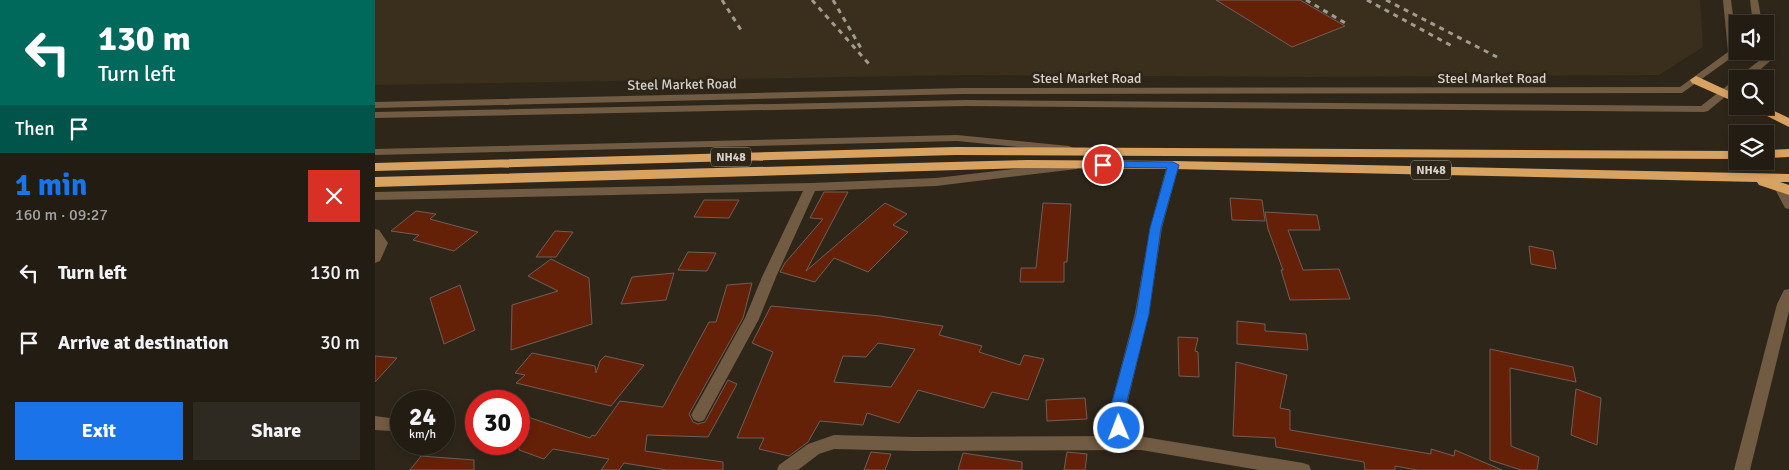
<!DOCTYPE html>
<meta charset="utf-8">
<style>
:root{--surface:#221c13;--page:#2e2921;--text:#f1f3f6;--muted:#a2a1a0;--line:#3f3a33;--accent:#1a73e8}
body{margin:0;font-family:Signika,sans-serif;background:var(--page);color:var(--text);height:100vh;display:flex;flex-direction:column;font-size:19px;white-space:nowrap}
*{box-sizing:border-box;margin:0}
p{font-size:16px;color:var(--muted)}
.icon{flex:none;width:28px;height:28px;fill:none;stroke:currentColor;stroke-width:2;stroke-linecap:round;stroke-linejoin:round}
.map{position:relative;flex:1;overflow:hidden}
.drawer{display:flex;flex-direction:column;background:var(--surface);width:375px}
.drawer>*{flex:none}
.top-card{background:#00695c;color:#fff;overflow:hidden}
.tools{position:absolute;left:1354px;top:15px;display:grid;gap:10px}
.tools a{display:grid;place-items:center;width:45px;height:45px;border-radius:0px;background:var(--surface);box-shadow:0 2px 8px #0003,0 0 0 1px var(--line);font-size:25px}
.speed{position:absolute;left:15px;top:390px;display:flex;gap:10px;font-size:25px;font-weight:700;text-align:center}
.speed>*{display:grid;place-content:center;width:65px;height:65px;border-radius:50%;background:var(--surface);box-shadow:0 2px 8px #0003,0 0 0 1px var(--line);line-height:1}
.speed small{font-size:12px;font-weight:400}
.speed .limit{border:8px solid #d22;background:#fff;color:#111}
.pin{position:absolute;display:grid;place-items:center;width:42px;height:42px;color:#fff;margin:-21px;border:2px solid #fff;border-radius:50%;box-shadow:0 1px 5px #0007}
.me{position:absolute;width:55px;margin:-28px;rotate:359deg;stroke-linejoin:round;filter:drop-shadow(0 0 4px #0008)}
.turn{display:flex;align-items:center;gap:18px;height:105px;padding:0 15px;font-size:22px}
.turn .icon{width:65px;height:65px;stroke-width:2.5}
.turn b{display:block;font-size:35px;line-height:42px}
.then{display:flex;align-items:center;height:48px;padding:0 15px;background:#0003;gap:10px;font-size:19px}
.round{display:grid;place-items:center;flex:none;width:52px;height:52px;border-radius:0px;background:var(--page)}
.headline{display:flex;align-items:center;justify-content:space-between;height:85px;padding:0 15px}
h1{font-size:30px;font-weight:700;line-height:38px;color:var(--accent)}
.button{display:flex;gap:10px;margin-top:auto;padding:10px 15px}
.button a{flex:1;height:58px;border-radius:0px;background:var(--accent);color:#fff;font-size:20px;font-weight:700;line-height:58px;text-align:center}
.button a+a{background:var(--page);color:var(--text)}
ul{padding:0;list-style:none}
li{display:flex;align-items:center;gap:15px;height:70px;padding:0 15px}
li div{flex:1}
li b{display:block;font-size:19px}
li em{font-style:normal}
main{display:flex;flex:1;min-height:0}
.map>svg:first-child{display:block}
</style>
<main>
<section class="drawer">
<div class="top-card">
<div class="turn"><svg class="icon" aria-label="left" viewBox="0 0 24 24"><path d="M17 20v-9H6M10 6l-5 5 5 5"/></svg><div><b>130 m</b>Turn left</div></div>
<div class="then">Then<svg class="icon" aria-label="arrive" viewBox="0 0 24 24"><path d="M6 21V4h12l-3 4 3 4H6"/></svg></div>
</div>
<div class="headline"><div><h1>1 min</h1><p>160 m · 09:27</p></div><a class="round" style="background:#d93025;color:#fff"><svg class="icon" aria-label="close" viewBox="0 0 24 24"><path d="M6 6l12 12M18 6L6 18"/></svg></a></div>
<ul>
<li><svg class="icon" aria-label="left" viewBox="0 0 24 24"><path d="M17 20v-9H6M10 6l-5 5 5 5"/></svg><div><b>Turn left</b></div><em>130 m</em></li>
<li><svg class="icon" aria-label="arrive" viewBox="0 0 24 24"><path d="M6 21V4h12l-3 4 3 4H6"/></svg><div><b>Arrive at destination</b></div><em>30 m</em></li>
</ul>
<div class="button"><a>Exit</a><a>Share</a></div>
</section>
<div class="map">
<svg width="1414" height="470" viewBox="0 0 1414 470">
<rect width="100%" height="100%" fill="#2e2619"/>
<path fill="#3a2f1c" d="M 0,0 L 1325,0 L 1328,47 L 1284,75 L 934,77 L 590,75 L 0,85 Z"/>
<path fill="#652108" stroke="#6f5e58" fill-rule="evenodd" d="M 841,0 L 925,0 L 970,26 L 917,47 Z
M 449,192 L 473,192 L 431,271 L 510,203 L 532,214 L 518,225 L 533,232 L 493,272 L 459,258 L 440,282 L 405,272 L 410,263 L 448,219 L 435,218 Z
M 855,198 L 887,200 L 890,221 L 857,220 Z
M 329,200 L 364,200 L 354,218 L 319,217 Z
M 668,203 L 696,204 L 692,262 L 689,262 L 689,282 L 645,282 L 646,268 L 661,268 Z
M 41,211 L 61,214 L 55,219 L 103,232 L 79,251 L 38,240 L 44,235 L 16,231 Z
M 890,212 L 942,215 L 945,230 L 913,230 L 928,270 L 964,269 L 975,299 L 915,300 L 906,270 L 908,270 L 893,229 Z
M 180,231 L 198,232 L 181,257 L 161,257 Z
M 1154,246 L 1178,251 L 1181,269 L 1156,264 Z
M 313,252 L 341,253 L 332,271 L 303,270 Z
M 176,259 L 214,278 L 217,324 L 136,350 L 137,305 L 183,291 L 153,276 Z
M 299,273 L 291,300 L 246,304 L 257,277 Z
M 377,283 L 368,318 L 314,414 L 318,422 L 323,424 L 330,422 L 353,380 L 362,384 L 333,437 L 272,435 L 270,451 L 348,462 L 348,470 L 292,470 L 249,463 L 244,470 L 226,470 L 234,459 L 178,449 L 169,459 L 144,450 L 144,414 L 215,438 L 217,435 L 220,436 L 245,401 L 288,407 L 334,322 L 341,322 L 352,285 Z
M 85,285 L 100,330 L 69,344 L 55,298 Z
M 396,306 L 505,316 L 568,326 L 564,335 L 607,346 L 604,352 L 645,365 L 649,355 L 669,359 L 653,400 L 617,392 L 609,408 L 543,390 L 524,423 L 492,413 L 488,425 L 445,421 L 433,442 L 414,456 L 384,449 L 389,438 L 362,438 L 398,352 L 377,343 ZM 503,343 L 540,349 L 516,387 L 459,382 L 468,356 L 491,357 Z
M 862,321 L 890,324 L 890,331 L 931,334 L 933,350 L 862,344 Z
M 803,337 L 823,338 L 820,351 L 823,352 L 824,377 L 804,376 Z
M 1115,349 L 1198,367 L 1201,382 L 1135,368 L 1136,446 L 1164,457 L 1162,470 L 1146,470 L 1115,460 Z
M 157,353 L 220,366 L 221,373 L 225,361 L 230,356 L 269,365 L 236,406 L 141,383 L 150,375 L 140,373 Z
M 0,356 L 22,358 L 0,382 Z
M 861,362 L 912,375 L 905,408 L 915,410 L 915,430 L 1056,454 L 1056,449 L 1079,456 L 1080,450 L 1127,470 L 1042,470 L 1020,466 L 1020,470 L 990,470 L 989,462 L 901,447 L 900,438 L 858,436 Z
M 1201,389 L 1226,398 L 1222,445 L 1196,435 Z
M 710,398 L 712,419 L 672,421 L 671,400 Z
M 496,452 L 516,454 L 510,470 L 489,470 Z
M 692,452 L 712,454 L 710,470 L 689,470 Z
M 588,453 L 647,462 L 647,470 L 583,470 Z
M 46,456 L 99,460 L 99,470 L 35,470 Z"/>
<g fill="none" stroke-linecap="round" stroke-linejoin="round">
<path fill="#715b42" fill-rule="evenodd" d="M 1348,0 L 1356,0 L 1363,53 L 1307,93 L 588,94 L 0,108 L 0,102 L 588,88 L 1305,87 L 1353,52 Z
M 1375,0 L 1383,0 L 1387,24 L 1378,24 Z
M 1390,49 L 1393,51 L 1395,61 L 1393,63 L 1374,79 L 1362,79 L 1362,87 L 1333,111 L 1329,112 L 591,106 L 0,118 L 0,112 L 591,100 L 1326,106 L 1385,60 L 1383,51 L 1390,51 Z
M 582,135 L 694,146 L 700,149 L 694,152 L 582,141 L 0,155 L 0,149 Z
M 798,161 L 804,165 L 787,228 L 774,313 L 750,413 L 751,424 L 769,437 L 928,463 L 934,465 L 936,470 L 884,470 L 766,450 L 539,451 L 459,449 L 444,454 L 423,470 L 402,470 L 404,465 L 433,444 L 459,435 L 539,437 L 743,436 L 736,428 L 734,413 L 760,313 L 775,228 L 792,165 Z
M 698,162 L 704,166 L 702,169 L 561,186 L 440,191 L 401,277 L 384,319 L 329,420 L 324,422 L 319,420 L 316,415 L 370,318 L 387,277 L 428,191 L 0,200 L 0,192 L 436,183 L 561,178 Z
M 1405,183 L 1409,184 L 1414,193 L 1414,209 L 1410,208 L 1399,187 Z
M 0,229 L 4,230 L 13,243 L 5,261 L 0,263 Z
M 1414,289 L 1414,311 L 1375,470 L 1359,470 L 1402,304 L 1409,290 Z
M 0,416 L 22,419 L 24,424 L 22,429 L 16,431 L 0,430 Z"/>
<path fill="#d8a261" fill-rule="evenodd" d="M 1321,76 L 1362,95 L 1362,103 L 1317,83 L 1315,80 Z
M 1372,106 L 1389,106 L 1414,118 L 1414,127 Z
M 580,147 L 1362,151 L 1362,159 L 580,155 L 0,171 L 0,163 Z
M 1414,149 L 1414,157 L 1390,158 L 1390,150 Z
M 652,160 L 798,161 L 1414,174 L 1414,182 L 1405,182 L 1414,185 L 1414,195 L 1384,185 L 1382,182 L 798,169 L 652,168 L 0,187 L 0,177 Z"/>
<path stroke="#a19b91" stroke-width="3" stroke-dasharray="5 5" stroke-linecap="butt" d="M 347,0 L 366,30
M 437,0 L 495,65
M 458,0 L 487,50
M 931,0 L 972,24
M 992,0 L 1077,46
M 1011,0 L 1122,57"/>
</g>
<path fill="#1a73e8" stroke="#114b97" d="M 728,161 L 798,162 L 804,165 L 786,228 L 774,314 L 749,413 L 751,428 L 749,433 L 744,434 L 739,433 L 734,413 L 761,314 L 775,228 L 792,168 L 725,167 L 723,165 Z"/>
<g text-anchor="middle" stroke-width="5" stroke-linejoin="round" paint-order="stroke">
<g fill="#2e2619" stroke="#a49e95" stroke-width="1">
<rect x="336" y="147.5" width="40" height="19" rx="4"/>
<rect x="1036" y="160.5" width="40" height="19" rx="4"/>
</g>
<g font-size="12" font-weight="bold" fill="#d7d2ca">
<text x="356" y="161">NH48</text>
<text x="1056" y="174">NH48</text>
</g>
<g font-size="14" fill="#d7d2ca" stroke="#2e2619">
<text x="712" y="83">Steel Market Road</text>
<text x="1117" y="83">Steel Market Road</text>
<text transform="translate(307 84) rotate(-1)" y="5">Steel Market Road</text>
</g>
</g>
</svg>
<div class="tools">
<a><svg class="icon" aria-label="sound" viewBox="0 0 24 24"><path d="M4 9h4l5-4v14l-5-4H4zM17 9q2 3 0 6"/></svg></a>
<a><svg class="icon" aria-label="search" viewBox="0 0 24 24"><circle cx="10" cy="10" r="6"/><path d="M15 15l6 6"/></svg></a>
<a><svg class="icon" aria-label="layers" viewBox="0 0 24 24"><path d="M12 4l9 5-9 5-9-5zM3 14l9 5 9-5"/></svg></a>
</div>
<div class="speed"><div>24<small>km/h</small></div><div class="limit">30</div></div>
<div class="pin" style="left:728px;top:165px;background:#d93025"><svg class="icon" aria-label="arrive" viewBox="0 0 24 24"><path d="M6 21V4h12l-3 4 3 4H6"/></svg></div>
<svg class="me" style="left:744px;top:428px" viewBox="-20 -20 40 40"><circle r="17" fill="#1a73e8" stroke="#fff" stroke-width="3"/><path d="M0-11L8 9 0 5-8 9z" fill="#fff"/></svg>
</div>
</main>
